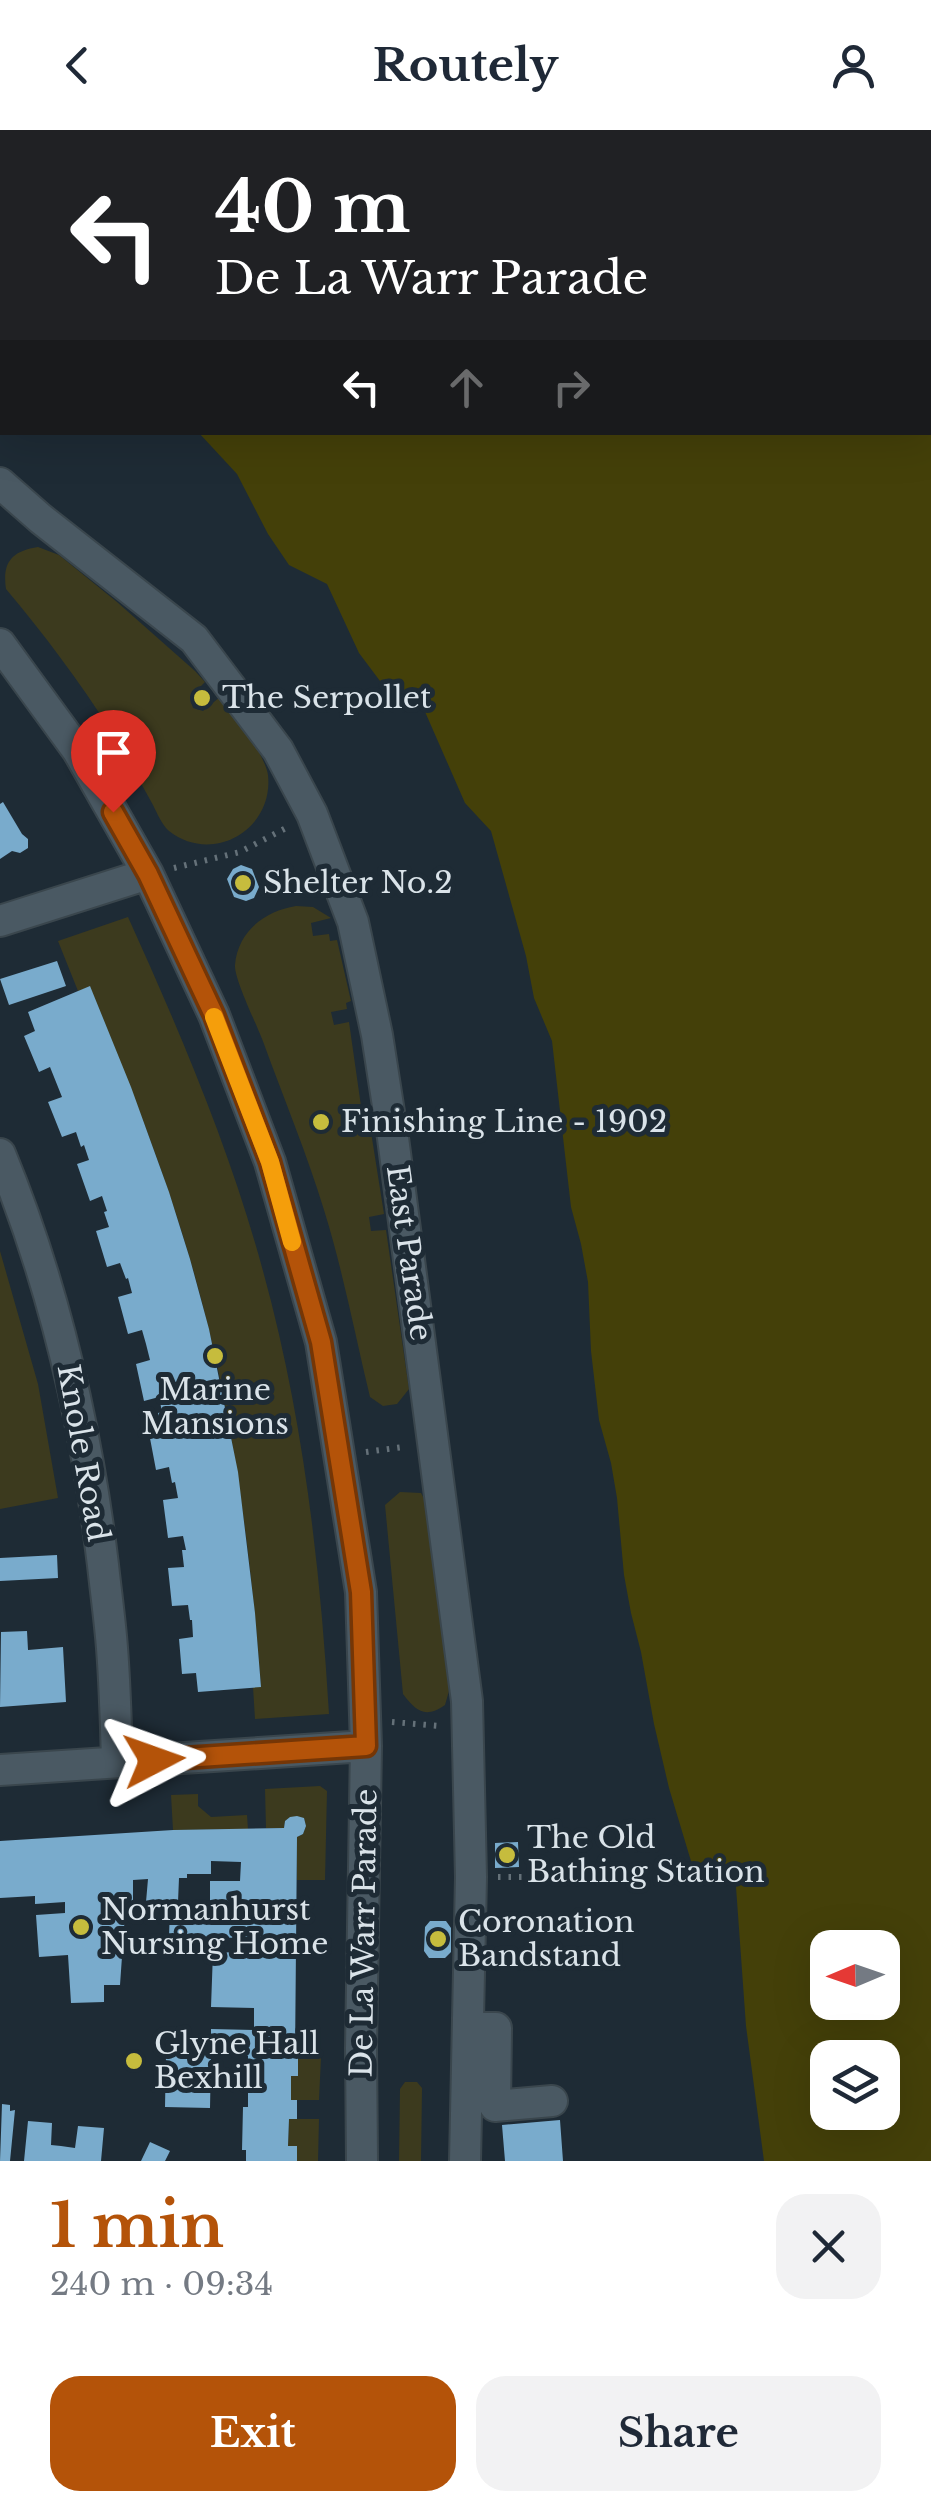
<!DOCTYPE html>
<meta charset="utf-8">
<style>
:root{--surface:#fff;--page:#f2f2f3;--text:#1f2937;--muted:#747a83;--accent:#b45309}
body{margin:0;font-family:"Libre Baskerville",serif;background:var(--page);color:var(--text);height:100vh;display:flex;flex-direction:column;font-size:38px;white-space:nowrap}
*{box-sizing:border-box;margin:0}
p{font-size:32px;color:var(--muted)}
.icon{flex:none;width:55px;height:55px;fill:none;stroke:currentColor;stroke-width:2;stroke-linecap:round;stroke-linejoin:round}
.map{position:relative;height:2031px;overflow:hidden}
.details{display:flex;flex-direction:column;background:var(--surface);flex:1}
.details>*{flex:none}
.guide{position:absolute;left:0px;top:0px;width:932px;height:305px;box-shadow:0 10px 40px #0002;background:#202124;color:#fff;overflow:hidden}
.needle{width:65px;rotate:268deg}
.buttons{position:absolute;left:810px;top:1800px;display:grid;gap:20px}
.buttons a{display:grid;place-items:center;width:90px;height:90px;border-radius:20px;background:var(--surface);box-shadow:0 10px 40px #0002;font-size:50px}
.pin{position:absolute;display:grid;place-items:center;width:85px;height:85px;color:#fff;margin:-102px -42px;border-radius:50% 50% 50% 0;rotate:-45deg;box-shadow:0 0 10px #0007}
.pin .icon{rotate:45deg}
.me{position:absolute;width:110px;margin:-55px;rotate:86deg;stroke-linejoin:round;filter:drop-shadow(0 0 8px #0008)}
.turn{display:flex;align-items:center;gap:35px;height:210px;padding:0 50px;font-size:45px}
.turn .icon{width:130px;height:130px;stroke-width:2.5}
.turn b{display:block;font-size:70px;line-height:85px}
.lanes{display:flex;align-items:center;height:95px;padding:0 50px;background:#0003;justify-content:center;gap:50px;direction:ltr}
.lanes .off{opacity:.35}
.round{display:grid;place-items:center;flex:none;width:105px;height:105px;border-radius:30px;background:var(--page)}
.head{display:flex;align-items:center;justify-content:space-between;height:170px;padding:0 50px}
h1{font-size:60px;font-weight:700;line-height:75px;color:var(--accent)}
.primary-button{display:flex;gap:20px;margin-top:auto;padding:20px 50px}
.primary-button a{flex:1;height:115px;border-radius:30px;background:var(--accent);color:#fff;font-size:40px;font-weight:700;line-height:115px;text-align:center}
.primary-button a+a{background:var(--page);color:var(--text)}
header{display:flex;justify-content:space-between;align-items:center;height:130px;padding:0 50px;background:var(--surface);font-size:45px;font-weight:700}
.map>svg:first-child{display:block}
</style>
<header><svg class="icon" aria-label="back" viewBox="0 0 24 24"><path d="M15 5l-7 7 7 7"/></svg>Routely<svg class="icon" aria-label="person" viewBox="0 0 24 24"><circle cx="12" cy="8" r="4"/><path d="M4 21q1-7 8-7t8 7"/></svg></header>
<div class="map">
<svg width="931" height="2031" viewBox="0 0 931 2031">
<rect width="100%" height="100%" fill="#1e2b35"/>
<path fill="#3c3a1e" d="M 38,417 L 59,425 L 117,472 L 195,541 L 205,552 L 190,567 L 193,578 L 203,581 L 220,567 C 233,585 265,624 268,645 C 274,700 212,735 169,701 C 162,695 157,683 153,675 C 139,650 126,625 111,601 C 79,551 44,504 6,459 C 2,432 12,421 38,417 Z
M 296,776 L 313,777 L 331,788 L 311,793 L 313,806 L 329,804 L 330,811 L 337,810 L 351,871 L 346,873 L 347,879 L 331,882 L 334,895 L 349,892 L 362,983 L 348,985 L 350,998 L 364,997 L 365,1003 L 371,1002 L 384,1084 L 369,1087 L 371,1101 L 386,1100 L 409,1259 L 397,1274 L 383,1276 L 370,1267 C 355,1205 343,1141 324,1080 C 307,1024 284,969 264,914 C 258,897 234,849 235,835 C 238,801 265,781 296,776 Z
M 128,787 C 180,902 230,1019 263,1141 C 303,1286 320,1434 329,1584 L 255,1589 L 253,1557 L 261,1556 C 250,1412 231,1268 190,1129 C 163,1036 126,946 90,857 L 78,861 L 58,811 Z
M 0,1121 L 38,1254 L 58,1368 L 0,1379 Z
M 400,1362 L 421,1363 L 428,1376 L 449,1561 L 445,1575 C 425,1589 416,1581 403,1564 L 385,1375 Z
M 320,1656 L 327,1661 L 325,1750 L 297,1750 L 297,1707 L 303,1704 L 306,1696 L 304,1688 L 290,1687 L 285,1691 L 284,1698 L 266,1698 L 265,1659 Z
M 198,1664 L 198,1676 L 211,1687 L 247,1685 L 248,1699 L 173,1700 L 171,1665 Z
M 298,1927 L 321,1927 L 319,1970 L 291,1970 L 291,1946 L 298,1946 Z
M 405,1952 L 417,1952 L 422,1958 L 421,2031 L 399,2031 L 400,1959 Z
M 289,1989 L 319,1989 L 318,2031 L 297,2031 L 297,2016 L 288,2016 Z"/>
<path fill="#444009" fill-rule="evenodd" d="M 0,0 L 931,0 L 931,2031 L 764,2031 L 746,1896 L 735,1743 L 697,1751 L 669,1658 L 654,1594 L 641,1522 L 631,1483 L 624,1445 L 617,1368 L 611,1333 L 599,1290 L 591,1221 L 588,1152 L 581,1114 L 571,1077 L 552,911 L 534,868 L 526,826 L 491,701 L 465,673 L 419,568 L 383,555 L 359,523 L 327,454 L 289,435 L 268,404 L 237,344 L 199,303 L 930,302 L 930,2 L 2,2 L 2,41 L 0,38 ZM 828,1818 L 882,1818 L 882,1872 L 828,1872 ZM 828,1928 L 882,1928 L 882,1982 L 828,1982 Z"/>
<path fill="#79abcc" d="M 3,672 L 22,704 L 28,709 L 28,718 L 20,723 L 12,721 L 0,729 L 0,674 Z
M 241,735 L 252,739 L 259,757 L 254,768 L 246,771 L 234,767 L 227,749 L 233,739 Z
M 57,831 L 66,856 L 9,875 L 0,849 Z
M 90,856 L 131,957 L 169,1062 L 190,1129 L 209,1199 L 238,1342 L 255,1483 L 261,1557 L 198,1562 L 196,1543 L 182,1544 L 179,1509 L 193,1507 L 192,1490 L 190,1490 L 188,1475 L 172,1476 L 168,1438 L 184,1437 L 182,1420 L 186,1420 L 183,1406 L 168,1408 L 163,1370 L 178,1368 L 175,1352 L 172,1353 L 169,1337 L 156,1340 L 149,1303 L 161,1300 L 158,1283 L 162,1282 L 159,1267 L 144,1271 L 136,1234 L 150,1230 L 146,1214 L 142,1200 L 128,1204 L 118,1167 L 132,1163 L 128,1148 L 126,1149 L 120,1133 L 107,1137 L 96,1101 L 109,1097 L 104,1082 L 107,1081 L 102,1066 L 90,1071 L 77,1034 L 89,1030 L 84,1015 L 81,1017 L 76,1002 L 62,1007 L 48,972 L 62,967 L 50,937 L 39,942 L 24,906 L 35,901 L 28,882 Z
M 57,1425 L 58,1448 L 0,1451 L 0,1428 Z
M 27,1501 L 28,1520 L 63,1517 L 66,1572 L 0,1577 L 1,1502 Z
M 297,1686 L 304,1688 L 306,1696 L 303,1704 L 297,1707 L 295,1927 L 298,1927 L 298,1946 L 291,1946 L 291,1970 L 297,1970 L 297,1989 L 289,1989 L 288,2016 L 297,2016 L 297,2031 L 246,2031 L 246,2020 L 242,2020 L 243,1977 L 248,1977 L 248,1926 L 211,1925 L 211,1899 L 254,1900 L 254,1878 L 211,1877 L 213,1822 L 254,1823 L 254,1808 L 169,1807 L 170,1777 L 210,1777 L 210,1751 L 240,1751 L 241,1732 L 211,1731 L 211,1744 L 187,1744 L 187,1748 L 179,1748 L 178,1772 L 146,1772 L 148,1749 L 133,1750 L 133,1771 L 126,1770 L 120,1855 L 104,1855 L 104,1872 L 71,1873 L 68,1825 L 39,1827 L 36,1785 L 65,1783 L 65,1772 L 35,1774 L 35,1766 L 0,1768 L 0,1711 L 173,1700 L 284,1698 L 285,1691 L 290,1687 Z
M 518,1712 L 519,1737 L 495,1738 L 495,1713 Z
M 430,1791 L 446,1791 L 451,1798 L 451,1822 L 445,1828 L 429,1828 L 424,1821 L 425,1797 Z
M 166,1923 L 211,1925 L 210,1978 L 165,1977 Z
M 127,1924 L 142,1924 L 141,1939 L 126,1939 Z
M 2,1974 L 10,1975 L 10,1981 L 15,1980 L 10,2031 L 0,2031 Z
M 560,1990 L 563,2031 L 505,2031 L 502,1995 Z
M 28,1991 L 52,1993 L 51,2015 L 61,2016 L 75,2018 L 78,1996 L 104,1998 L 101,2031 L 24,2031 Z
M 150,2012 L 170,2021 L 165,2031 L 141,2031 Z"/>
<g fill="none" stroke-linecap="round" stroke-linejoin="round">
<defs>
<path id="minor" d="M 0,353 L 41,389 L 194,509 L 278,620 L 312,684 L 353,792 L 377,905 L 393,1008 L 467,1571 L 471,1747 L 465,2031
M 0,514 L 78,621 L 148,744 L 214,885 L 270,1032 L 321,1212 L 361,1462 L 366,1616 L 361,1918 L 362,2031
M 0,791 L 148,744
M 0,1024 C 54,1155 86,1294 103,1435 C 106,1463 110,1491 112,1518 C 115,1556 116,1594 117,1632
M 0,1640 L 366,1616
M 469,1898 L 496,1898 L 495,1976 L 552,1971"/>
</defs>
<use href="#minor" stroke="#3a464d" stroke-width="34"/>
<path stroke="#657179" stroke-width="6" stroke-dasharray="2.5 8" stroke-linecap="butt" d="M 174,738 L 240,722 L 288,697
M 366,1322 L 403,1317
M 392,1592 L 440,1596
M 498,1747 L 528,1747"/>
<use href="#minor" stroke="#4a5963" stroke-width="30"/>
</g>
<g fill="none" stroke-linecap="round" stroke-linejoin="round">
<defs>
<path id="route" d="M 113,682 L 148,744 L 214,885 L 270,1032 L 321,1212 L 361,1462 L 366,1616 L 154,1630"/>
</defs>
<use href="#route" stroke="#753606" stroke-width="25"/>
<use href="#route" stroke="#b45309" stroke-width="18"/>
<path stroke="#f59e0b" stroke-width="18" d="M 214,887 L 270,1032 L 292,1112"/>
</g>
<g fill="#c6bc3d" stroke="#1e2b35" stroke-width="4">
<circle cx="202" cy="568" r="10"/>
<circle cx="243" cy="753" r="10"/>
<circle cx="321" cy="992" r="10"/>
<circle cx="215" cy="1226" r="10"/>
<circle cx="507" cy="1725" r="10"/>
<circle cx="81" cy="1797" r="10"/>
<circle cx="438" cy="1809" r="10"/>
<circle cx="134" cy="1931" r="10"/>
</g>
<g text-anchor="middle" stroke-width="10" stroke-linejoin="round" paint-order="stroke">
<g font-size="30" fill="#dae3e9" stroke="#1e2b35" text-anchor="start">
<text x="222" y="578">The Serpollet</text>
<text x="263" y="763">Shelter No.2</text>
<text x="341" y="1002">Finishing Line - 1902</text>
<text x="215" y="1270" text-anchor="middle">Marine<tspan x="215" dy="34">Mansions</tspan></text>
<text x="527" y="1718">The Old<tspan x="527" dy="34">Bathing Station</tspan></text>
<text x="101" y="1790">Normanhurst<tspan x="101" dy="34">Nursing Home</tspan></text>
<text x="458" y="1802">Coronation<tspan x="458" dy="34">Bandstand</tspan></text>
<text x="154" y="1924">Glyne Hall<tspan x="154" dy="34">Bexhill</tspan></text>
</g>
<g font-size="30" fill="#dae3e9" stroke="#1e2b35">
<text transform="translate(409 1123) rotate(82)" y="10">East Parade</text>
<text transform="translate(83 1323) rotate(80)" y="10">Knole Road</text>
<text transform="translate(364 1803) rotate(-89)" y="10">De La Warr Parade</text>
</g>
</g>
</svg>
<div class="buttons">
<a><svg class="needle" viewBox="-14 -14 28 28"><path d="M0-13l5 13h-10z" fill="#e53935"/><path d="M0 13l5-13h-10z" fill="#747a83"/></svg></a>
<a><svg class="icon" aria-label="layers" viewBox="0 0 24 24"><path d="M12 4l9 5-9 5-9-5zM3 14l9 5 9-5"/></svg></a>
</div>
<div class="pin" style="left:113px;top:682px;background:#d93025"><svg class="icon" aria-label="arrive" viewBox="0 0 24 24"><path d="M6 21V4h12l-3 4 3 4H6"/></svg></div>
<svg class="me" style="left:154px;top:1630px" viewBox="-20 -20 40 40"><path d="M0-17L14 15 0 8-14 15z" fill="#b45309" stroke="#fff" stroke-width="4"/></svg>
<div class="guide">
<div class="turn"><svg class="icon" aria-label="left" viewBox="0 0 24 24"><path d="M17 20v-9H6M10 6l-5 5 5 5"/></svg><div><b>40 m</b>De La Warr Parade</div></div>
<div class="lanes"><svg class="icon" aria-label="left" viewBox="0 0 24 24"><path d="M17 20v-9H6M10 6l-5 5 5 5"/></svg><svg class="icon off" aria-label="ahead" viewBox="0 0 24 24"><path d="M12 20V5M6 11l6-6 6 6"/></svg><svg class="icon off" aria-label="right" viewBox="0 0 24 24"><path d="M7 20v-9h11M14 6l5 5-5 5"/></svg></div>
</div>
</div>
<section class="details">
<div class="head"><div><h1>1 min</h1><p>240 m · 09:34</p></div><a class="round"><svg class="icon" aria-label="close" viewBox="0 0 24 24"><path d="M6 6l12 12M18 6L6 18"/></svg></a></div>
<div class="primary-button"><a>Exit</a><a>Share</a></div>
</section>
